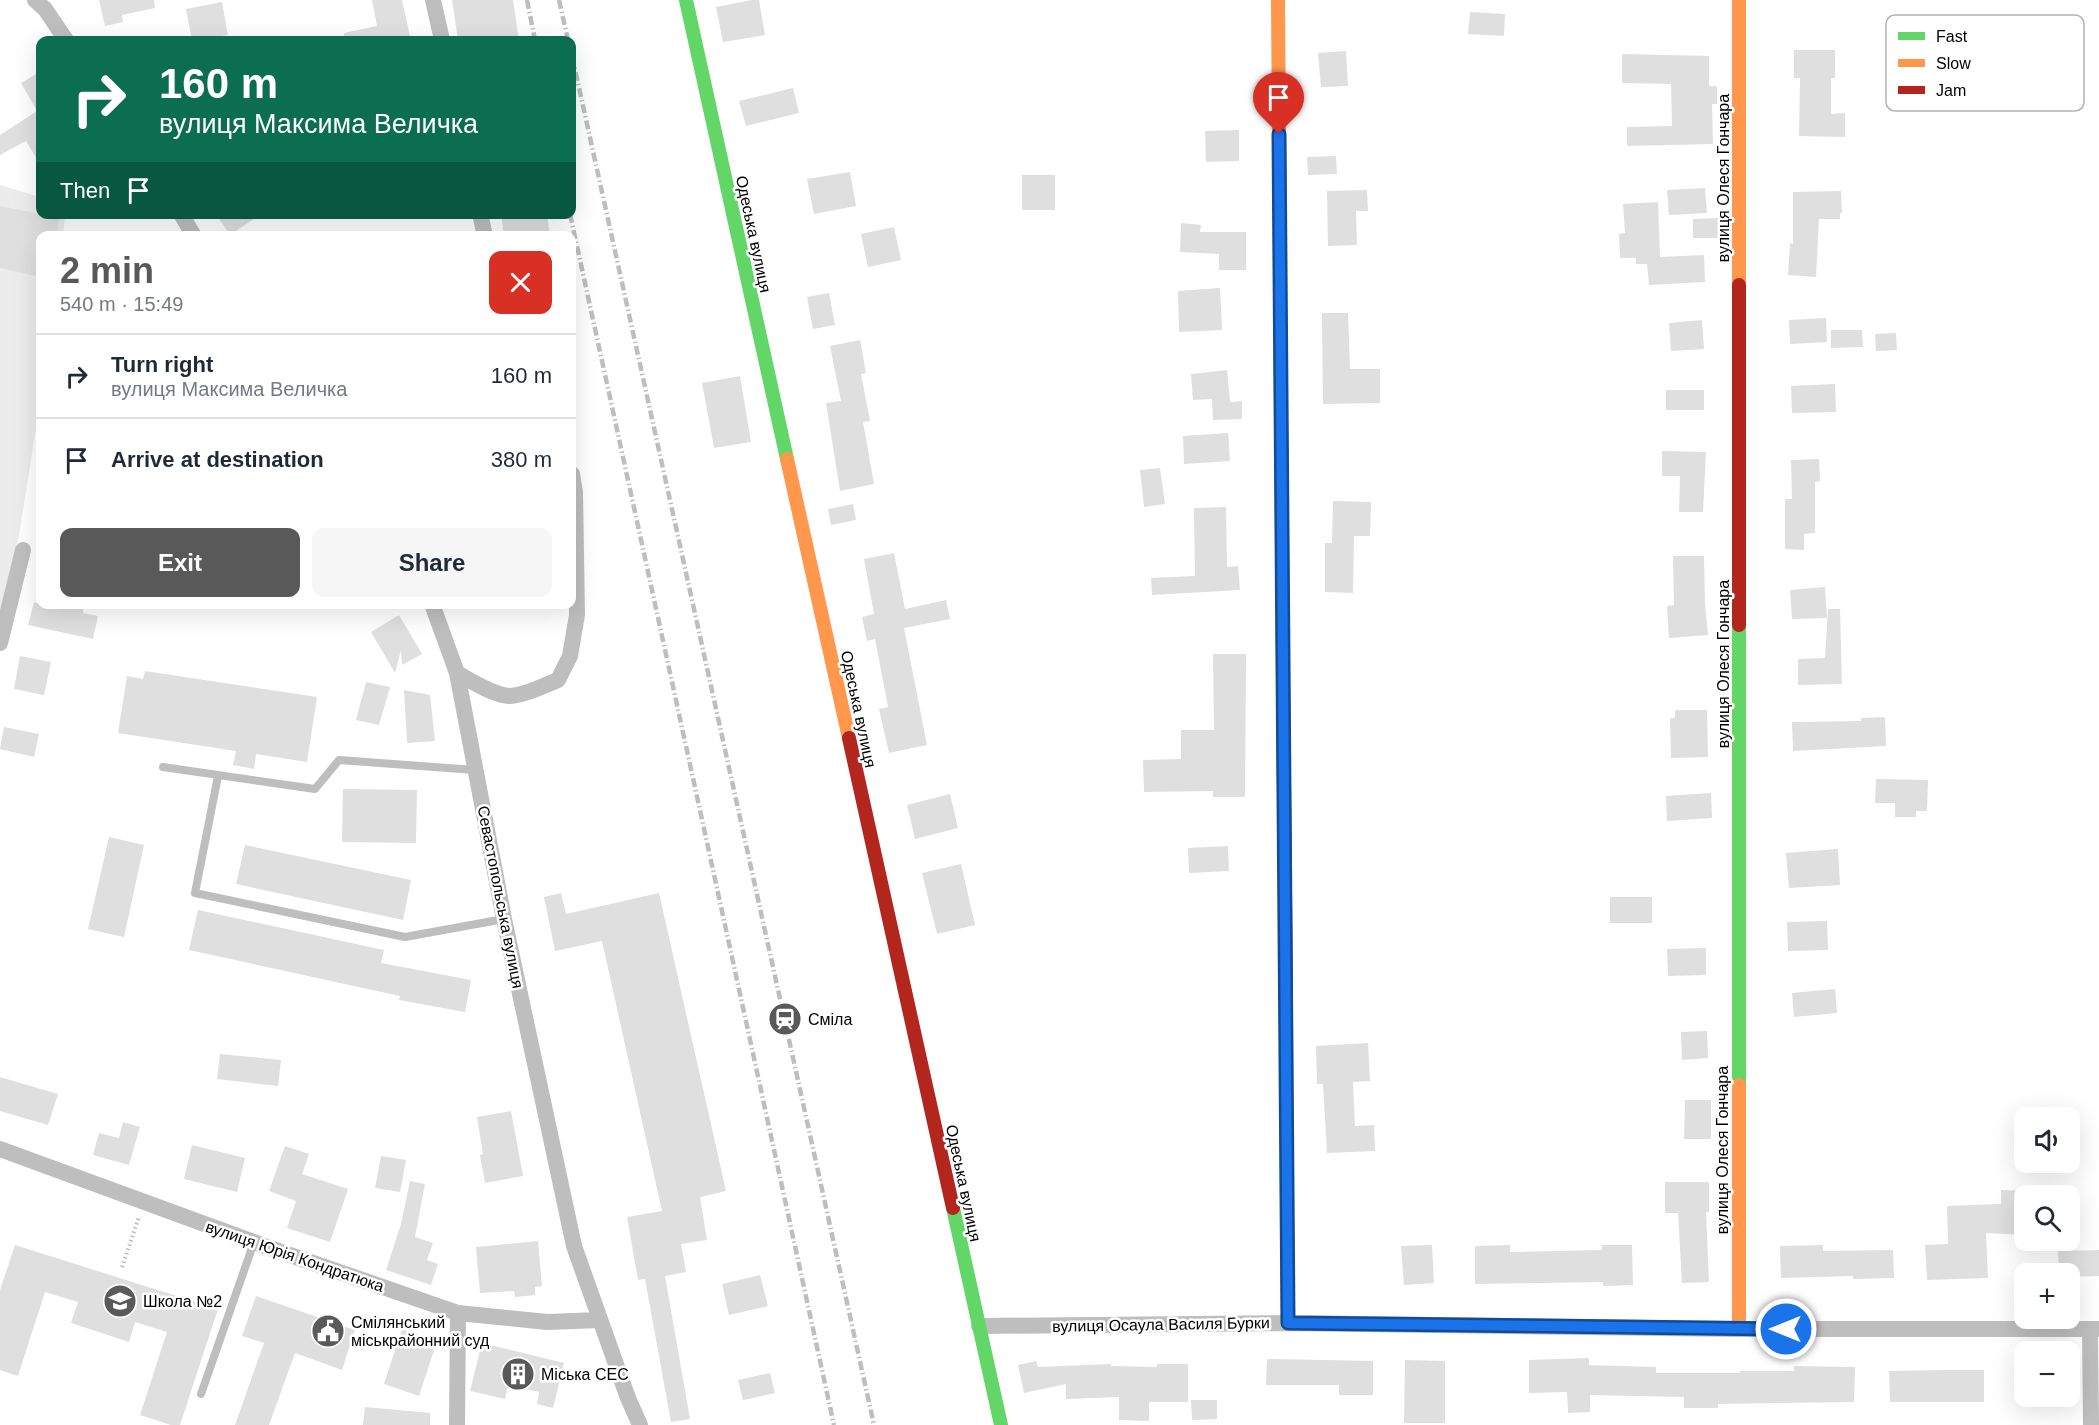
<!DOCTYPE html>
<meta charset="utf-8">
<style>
:root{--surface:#fff;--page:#f6f6f7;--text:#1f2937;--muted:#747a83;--line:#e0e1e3;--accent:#595959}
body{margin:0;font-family:Helvetica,sans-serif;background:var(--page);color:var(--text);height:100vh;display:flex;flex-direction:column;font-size:22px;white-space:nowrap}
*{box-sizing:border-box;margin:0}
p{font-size:20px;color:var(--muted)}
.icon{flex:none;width:33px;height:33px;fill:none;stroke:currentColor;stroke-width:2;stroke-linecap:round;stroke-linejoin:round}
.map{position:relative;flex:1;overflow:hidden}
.sheet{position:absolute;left:36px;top:231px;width:540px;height:378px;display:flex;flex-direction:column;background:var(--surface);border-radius:12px;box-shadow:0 6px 24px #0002}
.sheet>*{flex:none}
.top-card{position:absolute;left:36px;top:36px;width:540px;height:183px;border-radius:12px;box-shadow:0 6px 24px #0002;background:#0b6e4f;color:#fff;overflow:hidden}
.tools{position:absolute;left:2014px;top:1107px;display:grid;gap:12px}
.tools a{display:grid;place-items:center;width:66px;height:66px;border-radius:12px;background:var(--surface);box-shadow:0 6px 24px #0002;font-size:30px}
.pin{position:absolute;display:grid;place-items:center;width:51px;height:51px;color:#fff;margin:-62px -26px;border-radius:50% 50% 50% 0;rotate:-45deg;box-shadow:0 0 6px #0007}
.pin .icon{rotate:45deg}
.me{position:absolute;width:66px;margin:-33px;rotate:270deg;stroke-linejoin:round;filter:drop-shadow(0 0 4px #0008)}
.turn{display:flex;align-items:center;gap:21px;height:126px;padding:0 24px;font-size:27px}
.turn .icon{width:78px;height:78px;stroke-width:2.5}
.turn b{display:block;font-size:42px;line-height:51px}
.then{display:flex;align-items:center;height:57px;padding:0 24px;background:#0003;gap:12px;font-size:22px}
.round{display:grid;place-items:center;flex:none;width:63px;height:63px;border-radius:12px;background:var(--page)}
.head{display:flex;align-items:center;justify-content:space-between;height:102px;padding:0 24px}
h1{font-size:36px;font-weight:800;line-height:45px;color:var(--accent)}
.action{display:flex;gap:12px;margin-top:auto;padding:12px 24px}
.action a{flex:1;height:69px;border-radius:12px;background:var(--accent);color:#fff;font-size:24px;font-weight:800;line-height:69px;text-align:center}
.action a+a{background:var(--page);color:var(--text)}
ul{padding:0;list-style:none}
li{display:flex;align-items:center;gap:18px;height:84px;padding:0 24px;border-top:2px solid var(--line)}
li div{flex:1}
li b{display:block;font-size:22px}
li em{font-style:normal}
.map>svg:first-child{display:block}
</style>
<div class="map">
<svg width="2099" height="1425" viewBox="0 0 2099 1425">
<rect width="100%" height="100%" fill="#fff"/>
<path fill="#ececec" d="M 0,185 L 40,197 L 40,214 L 65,215 L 63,235 L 40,236 L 40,402 L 19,536 L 0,609 Z"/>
<path fill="#dfdfdf" d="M 99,0 L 154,0 L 155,8 L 122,15 L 123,22 L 105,26 Z
M 372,0 L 402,0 L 410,36 L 391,40 L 344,40 L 344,33 L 377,26 Z
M 452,0 L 513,0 L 519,40 L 458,40 Z
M 752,0 L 759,0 L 765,35 L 723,42 L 716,7 Z
M 222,2 L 228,35 L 192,40 L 186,9 Z
M 1470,12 L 1505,14 L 1504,36 L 1468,34 Z
M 1794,50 L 1835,50 L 1835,78 L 1831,78 L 1831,114 L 1845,113 L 1845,137 L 1799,136 L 1800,78 L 1794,78 Z
M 1346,51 L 1348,86 L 1321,87 L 1318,53 Z
M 1622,54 L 1709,56 L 1709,86 L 1717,86 L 1717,104 L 1712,104 L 1713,144 L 1627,146 L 1627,127 L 1672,126 L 1671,84 L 1622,83 Z
M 40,72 L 40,164 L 26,141 L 0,155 L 0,135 L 37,111 L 21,83 Z
M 793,88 L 799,113 L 746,126 L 739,101 Z
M 1239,130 L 1239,161 L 1206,162 L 1205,131 Z
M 1336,156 L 1337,174 L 1308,175 L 1307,157 Z
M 850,172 L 856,206 L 814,214 L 807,179 Z
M 1022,175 L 1055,175 L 1055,210 L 1022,210 Z
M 1705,188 L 1707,213 L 1669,215 L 1667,190 Z
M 1367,190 L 1368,211 L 1356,211 L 1357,245 L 1328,246 L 1327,191 Z
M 1841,191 L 1842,213 L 1840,213 L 1840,219 L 1819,219 L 1816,277 L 1788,275 L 1790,243 L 1793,244 L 1793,192 Z
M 1658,202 L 1660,257 L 1704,255 L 1705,282 L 1649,285 L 1647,264 L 1636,264 L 1636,258 L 1620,258 L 1619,234 L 1625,233 L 1623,204 Z
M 0,206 L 59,218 L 56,236 L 40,236 L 40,277 L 0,268 Z
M 216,214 L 261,214 L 230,235 Z
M 501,214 L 547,214 L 550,236 L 504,236 Z
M 1718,218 L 1718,238 L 1693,238 L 1693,219 Z
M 1181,223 L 1201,225 L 1200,232 L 1246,232 L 1246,270 L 1219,270 L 1219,254 L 1180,252 Z
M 894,227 L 901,260 L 868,267 L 861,234 Z
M 1220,288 L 1222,330 L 1179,332 L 1178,291 Z
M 829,293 L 835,325 L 813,329 L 807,297 Z
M 1322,313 L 1348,313 L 1350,369 L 1380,369 L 1380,403 L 1323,404 Z
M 1826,318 L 1827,342 L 1790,344 L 1789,320 Z
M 1702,320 L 1704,349 L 1671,351 L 1669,323 Z
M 1831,330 L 1862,330 L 1863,347 L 1831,348 Z
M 1896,333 L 1897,350 L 1876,351 L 1875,334 Z
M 860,340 L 866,373 L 861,374 L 870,421 L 863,422 L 874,484 L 840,491 L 826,403 L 841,401 L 830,346 Z
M 1227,370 L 1230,402 L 1242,401 L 1242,419 L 1213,420 L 1212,399 L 1193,400 L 1191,374 Z
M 740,376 L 751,442 L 714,448 L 702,383 Z
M 1835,384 L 1836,412 L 1792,413 L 1791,386 Z
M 1666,390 L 1704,390 L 1704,410 L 1666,410 Z
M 1228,433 L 1230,461 L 1184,464 L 1183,436 Z
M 1662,451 L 1706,452 L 1703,512 L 1679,512 L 1680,476 L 1662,476 Z
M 1819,459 L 1820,481 L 1815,482 L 1815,533 L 1804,534 L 1804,550 L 1785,549 L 1785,499 L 1792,499 L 1791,460 Z
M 1160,468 L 1165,504 L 1144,507 L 1140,470 Z
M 1333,501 L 1371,502 L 1370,536 L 1354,536 L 1353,593 L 1325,592 L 1325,543 L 1332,543 Z
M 853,504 L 856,520 L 831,525 L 828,509 Z
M 1226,507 L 1227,567 L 1238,566 L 1240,590 L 1152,595 L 1151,578 L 1195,576 L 1194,508 Z
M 894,553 L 905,609 L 946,600 L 950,619 L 904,628 L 927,745 L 889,753 L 879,709 L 888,707 L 875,639 L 867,641 L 862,617 L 874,614 L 864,559 Z
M 1673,556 L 1704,556 L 1705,603 L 1708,635 L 1669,638 L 1667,606 L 1674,605 Z
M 1825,587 L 1827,618 L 1792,619 L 1790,590 Z
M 34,602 L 40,604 L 84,604 L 83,613 L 98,616 L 93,639 L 28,625 Z
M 1828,609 L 1840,609 L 1842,684 L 1798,685 L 1798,659 L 1825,658 Z
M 399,615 L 422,654 L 402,665 L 401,650 L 395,673 L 371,632 Z
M 1213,654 L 1246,654 L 1245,797 L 1213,797 L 1213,791 L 1144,792 L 1143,760 L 1181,759 L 1181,730 L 1214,730 Z
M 20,656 L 51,662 L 44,695 L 14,689 Z
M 145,671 L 317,697 L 307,762 L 256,754 L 254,769 L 233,765 L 236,751 L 118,733 L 127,676 L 143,679 Z
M 366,682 L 390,687 L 379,725 L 356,720 Z
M 404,690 L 430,695 L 435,741 L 407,743 Z
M 1675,710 L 1707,710 L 1708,757 L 1671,758 L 1670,718 L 1675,718 Z
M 1885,717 L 1886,746 L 1793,751 L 1792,722 L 1861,721 L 1861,718 Z
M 4,727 L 39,734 L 34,757 L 0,749 Z
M 1876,779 L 1928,780 L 1927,811 L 1916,811 L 1916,817 L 1895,817 L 1895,803 L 1875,803 Z
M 343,789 L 417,790 L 416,843 L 342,842 Z
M 1711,793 L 1712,818 L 1667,821 L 1666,796 Z
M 950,794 L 958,828 L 915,839 L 907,805 Z
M 109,837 L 144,845 L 124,937 L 88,929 Z
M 245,845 L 411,880 L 403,920 L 236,884 Z
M 1228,846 L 1229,871 L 1189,873 L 1188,848 Z
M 1838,849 L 1840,885 L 1789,888 L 1786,853 Z
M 961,864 L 975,925 L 937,934 L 922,873 Z
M 561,893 L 566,914 L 659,893 L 726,1191 L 700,1197 L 707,1240 L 681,1244 L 686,1272 L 665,1276 L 690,1419 L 671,1422 L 645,1279 L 638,1280 L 627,1217 L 662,1211 L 602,941 L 555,951 L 544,897 Z
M 1610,897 L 1652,897 L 1652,923 L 1610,923 Z
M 198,910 L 384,950 L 381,963 L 471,980 L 465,1012 L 399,1000 L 400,996 L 189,950 Z
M 1827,921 L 1828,950 L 1788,951 L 1787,922 Z
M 1706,948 L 1706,975 L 1668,976 L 1667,949 Z
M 1835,989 L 1837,1013 L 1794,1017 L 1792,993 Z
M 1707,1031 L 1708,1058 L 1682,1060 L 1681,1032 Z
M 1368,1043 L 1370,1081 L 1353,1082 L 1355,1126 L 1374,1125 L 1375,1151 L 1327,1153 L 1323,1084 L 1317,1084 L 1316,1046 Z
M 220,1054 L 281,1060 L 278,1086 L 217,1079 Z
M 0,1077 L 58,1094 L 48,1125 L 0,1111 Z
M 1685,1100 L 1711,1100 L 1711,1139 L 1684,1139 Z
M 511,1111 L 523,1176 L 485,1183 L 480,1155 L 483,1154 L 477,1117 Z
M 123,1122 L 140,1127 L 129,1165 L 93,1155 L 99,1133 L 119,1138 Z
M 192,1145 L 245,1158 L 237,1192 L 184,1179 Z
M 285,1146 L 309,1154 L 302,1174 L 348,1189 L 330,1242 L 287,1228 L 296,1201 L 269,1191 Z
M 381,1156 L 406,1160 L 400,1192 L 375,1188 Z
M 410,1181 L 425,1184 L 415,1237 L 433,1243 L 427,1260 L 438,1264 L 431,1285 L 386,1270 L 401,1224 Z
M 1665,1182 L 1709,1182 L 1709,1212 L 1706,1212 L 1709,1282 L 1682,1283 L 1678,1213 L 1665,1213 Z
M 2001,1190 L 2025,1191 L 2025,1235 L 1986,1233 L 1988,1278 L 1927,1280 L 1925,1245 L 1948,1244 L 1947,1206 L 2001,1204 Z
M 538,1241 L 542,1286 L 535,1287 L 535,1295 L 515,1297 L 514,1291 L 480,1293 L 476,1247 Z
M 15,1245 L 218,1309 L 180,1425 L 171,1425 L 140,1415 L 167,1332 L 135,1322 L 129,1342 L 71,1323 L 78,1302 L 45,1292 L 18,1376 L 0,1370 L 0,1290 Z
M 1432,1245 L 1434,1283 L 1404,1285 L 1401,1246 Z
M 1510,1245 L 1510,1252 L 1602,1250 L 1602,1245 L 1632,1245 L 1633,1285 L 1603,1286 L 1603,1282 L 1475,1284 L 1475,1246 Z
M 1823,1245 L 1823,1251 L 1893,1250 L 1894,1278 L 1853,1279 L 1853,1276 L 1781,1278 L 1780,1246 Z
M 2099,1250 L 2099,1276 L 2070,1277 L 2070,1274 L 2059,1274 L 2058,1251 Z
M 760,1275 L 768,1306 L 729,1315 L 722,1284 Z
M 256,1296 L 355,1330 L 342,1370 L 295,1353 L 269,1425 L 235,1425 L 264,1343 L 242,1336 Z
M 402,1329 L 437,1341 L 419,1396 L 384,1384 Z
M 482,1343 L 564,1363 L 553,1408 L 537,1404 L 539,1392 L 508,1385 L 505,1399 L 470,1391 Z
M 1589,1358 L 1589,1365 L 1656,1367 L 1656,1373 L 1740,1373 L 1740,1371 L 1794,1371 L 1794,1366 L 1855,1367 L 1854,1402 L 1718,1404 L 1718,1408 L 1684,1408 L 1684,1397 L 1590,1395 L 1590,1412 L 1568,1413 L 1567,1392 L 1529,1393 L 1529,1360 Z
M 1267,1359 L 1373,1361 L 1373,1395 L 1339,1395 L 1339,1385 L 1266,1385 Z
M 1405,1360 L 1445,1361 L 1445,1423 L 1404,1423 Z
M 1036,1361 L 1038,1367 L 1111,1364 L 1111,1366 L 1157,1367 L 1157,1364 L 1188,1364 L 1188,1402 L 1149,1402 L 1149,1421 L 1119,1420 L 1119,1397 L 1066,1399 L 1066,1384 L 1024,1393 L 1018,1365 Z
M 1945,1370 L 1984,1370 L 1984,1402 L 1890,1402 L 1889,1371 Z
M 770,1373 L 775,1393 L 743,1400 L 738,1380 Z
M 1191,1400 L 1217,1400 L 1217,1419 L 1192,1420 Z
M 365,1407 L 430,1413 L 430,1425 L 363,1425 Z"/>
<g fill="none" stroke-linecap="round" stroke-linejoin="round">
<path stroke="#b9b9b9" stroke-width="4" stroke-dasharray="1.5 3" stroke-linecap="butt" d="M 122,1267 L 139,1217"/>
<path stroke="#bebebe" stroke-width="8" d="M 163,767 L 315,789 L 339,760 L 475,770
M 218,776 L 195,893 L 405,937 L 504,919
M 201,1394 L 254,1242"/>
<path stroke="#bebebe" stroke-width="16" d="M 35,0 L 45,9 L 66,40
M 433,0 L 442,40
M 181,214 L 194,236
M 480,214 L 485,236
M 572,474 L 575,492 L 577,615 L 570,656 L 558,680 C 545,685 523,696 509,696 C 493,695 471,681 457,673 L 504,919 L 574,1246 L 628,1398 L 640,1425
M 432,604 L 457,673
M 0,643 L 23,550
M 0,1149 L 270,1248 L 458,1313 L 547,1322 L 600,1320
M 979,1326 L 1288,1323 L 1739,1329 L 2099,1329
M 2090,1329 L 2091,1425
M 457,1425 L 458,1313"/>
<path stroke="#63d668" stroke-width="14" d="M 686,0 L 787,459
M 1280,269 L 1283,680
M 1739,625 L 1739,1085
M 1286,998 L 1287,1223
M 953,1208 L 1001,1425"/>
<path stroke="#ff974d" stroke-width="14" d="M 1278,0 L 1280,269
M 1739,0 L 1739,285
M 787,459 L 849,738
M 1739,1085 L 1739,1329
M 1287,1223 L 1288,1323"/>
<path stroke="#b3261e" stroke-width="14" d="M 1739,285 L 1739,625
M 1283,680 L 1286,998
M 849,738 L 953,1208"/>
<path stroke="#bebebe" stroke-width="4.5" stroke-dasharray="9 3 1.5 3" stroke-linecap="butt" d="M 527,0 L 535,40
M 559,0 L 568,40
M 572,56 L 874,1425
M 570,214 L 834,1425"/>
</g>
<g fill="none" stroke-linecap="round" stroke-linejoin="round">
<defs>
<path id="route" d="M 1279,134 L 1288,1323 L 1786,1329"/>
</defs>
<use href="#route" stroke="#114b97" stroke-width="15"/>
<use href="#route" stroke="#1a73e8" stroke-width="10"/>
</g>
<defs>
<symbol id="station-disc" viewBox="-11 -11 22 22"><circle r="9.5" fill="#595959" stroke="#fff"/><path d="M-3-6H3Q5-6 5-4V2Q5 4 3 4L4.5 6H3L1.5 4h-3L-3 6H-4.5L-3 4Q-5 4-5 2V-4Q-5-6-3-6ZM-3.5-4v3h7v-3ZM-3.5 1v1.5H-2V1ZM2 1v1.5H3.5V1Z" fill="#fff"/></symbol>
<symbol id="school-disc" viewBox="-11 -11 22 22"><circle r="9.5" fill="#595959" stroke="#fff"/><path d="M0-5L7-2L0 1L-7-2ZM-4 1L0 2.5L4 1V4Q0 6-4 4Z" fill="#fff"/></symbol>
<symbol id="civic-disc" viewBox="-11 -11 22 22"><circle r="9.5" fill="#595959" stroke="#fff"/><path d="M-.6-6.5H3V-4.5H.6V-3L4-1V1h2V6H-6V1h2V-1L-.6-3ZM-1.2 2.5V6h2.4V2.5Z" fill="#fff"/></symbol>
<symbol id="building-disc" viewBox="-11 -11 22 22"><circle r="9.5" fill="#595959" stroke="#fff"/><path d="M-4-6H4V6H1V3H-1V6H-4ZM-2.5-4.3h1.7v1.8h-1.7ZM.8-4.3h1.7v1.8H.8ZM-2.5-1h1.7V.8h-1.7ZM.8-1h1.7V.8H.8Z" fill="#fff"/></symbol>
</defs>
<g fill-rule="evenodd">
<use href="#station-disc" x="766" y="1000" width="38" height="38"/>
<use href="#school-disc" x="101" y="1282" width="38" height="38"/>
<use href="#civic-disc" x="309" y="1312" width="38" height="38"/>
<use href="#building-disc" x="499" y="1355" width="38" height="38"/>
</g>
<g text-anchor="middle" stroke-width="5" stroke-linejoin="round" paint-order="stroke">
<g font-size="16" fill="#000" stroke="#fff">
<text transform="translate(1723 178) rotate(-90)" y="6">вулиця Олеся Гончара</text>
<text transform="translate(754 234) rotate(78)" y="6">Одеська вулиця</text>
<text transform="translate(1723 664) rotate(-90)" y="6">вулиця Олеся Гончара</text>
<text transform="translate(859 709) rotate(78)" y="6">Одеська вулиця</text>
<text transform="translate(501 897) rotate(79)" y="6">Севастопольська вулиця</text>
<text transform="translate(1722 1150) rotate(-90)" y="6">вулиця Олеся Гончара</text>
<text transform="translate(964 1183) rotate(78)" y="6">Одеська вулиця</text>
<text transform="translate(295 1256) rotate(19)" y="6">вулиця Юрія Кондратюка</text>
<text transform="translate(1161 1324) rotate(-1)" y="6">вулиця Осаула Василя Бурки</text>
</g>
<g font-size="16" fill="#000" stroke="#fff" text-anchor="start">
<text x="808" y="1025">Сміла</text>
<text x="143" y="1307">Школа №2</text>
<text x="351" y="1328">Смілянський<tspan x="351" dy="18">міськрайонний суд</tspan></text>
<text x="541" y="1380">Міська СЕС</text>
</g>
</g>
<rect x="1886" y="15" width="198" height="96" rx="9" fill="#fff" stroke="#b2b2b2" stroke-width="1.5"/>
<rect x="1898" y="32" width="27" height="8" fill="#63d668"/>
<rect x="1898" y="59" width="27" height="8" fill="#ff974d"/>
<rect x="1898" y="86" width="27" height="8" fill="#b3261e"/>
<g font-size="16" fill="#000">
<text x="1936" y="42">Fast</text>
<text x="1936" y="69">Slow</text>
<text x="1936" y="96">Jam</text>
</g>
</svg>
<div class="tools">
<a><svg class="icon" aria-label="sound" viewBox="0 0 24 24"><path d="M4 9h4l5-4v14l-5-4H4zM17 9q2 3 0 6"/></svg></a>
<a><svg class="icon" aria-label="search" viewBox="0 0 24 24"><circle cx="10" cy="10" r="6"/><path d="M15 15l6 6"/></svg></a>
<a>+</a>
<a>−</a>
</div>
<div class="pin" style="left:1279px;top:134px;background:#d93025"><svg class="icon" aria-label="arrive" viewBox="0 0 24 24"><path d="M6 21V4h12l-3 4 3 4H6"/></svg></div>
<svg class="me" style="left:1786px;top:1329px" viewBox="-20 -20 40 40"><circle r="17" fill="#1a73e8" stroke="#fff" stroke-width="3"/><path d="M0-11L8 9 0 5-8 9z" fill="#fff"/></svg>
<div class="top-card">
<div class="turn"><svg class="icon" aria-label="right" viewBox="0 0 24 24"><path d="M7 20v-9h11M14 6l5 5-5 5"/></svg><div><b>160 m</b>вулиця Максима Величка</div></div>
<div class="then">Then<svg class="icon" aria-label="arrive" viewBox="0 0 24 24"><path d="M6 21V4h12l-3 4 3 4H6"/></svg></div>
</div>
<section class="sheet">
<div class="head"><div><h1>2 min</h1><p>540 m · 15:49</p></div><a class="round" style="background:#d93025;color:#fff"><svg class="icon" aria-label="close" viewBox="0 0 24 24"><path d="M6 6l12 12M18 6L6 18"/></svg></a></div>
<ul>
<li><svg class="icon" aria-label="right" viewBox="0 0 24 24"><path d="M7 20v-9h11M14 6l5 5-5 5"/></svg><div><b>Turn right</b><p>вулиця Максима Величка</p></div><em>160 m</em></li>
<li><svg class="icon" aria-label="arrive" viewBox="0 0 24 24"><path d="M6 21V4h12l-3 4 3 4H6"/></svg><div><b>Arrive at destination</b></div><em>380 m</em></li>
</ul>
<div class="action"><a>Exit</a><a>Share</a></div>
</section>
</div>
